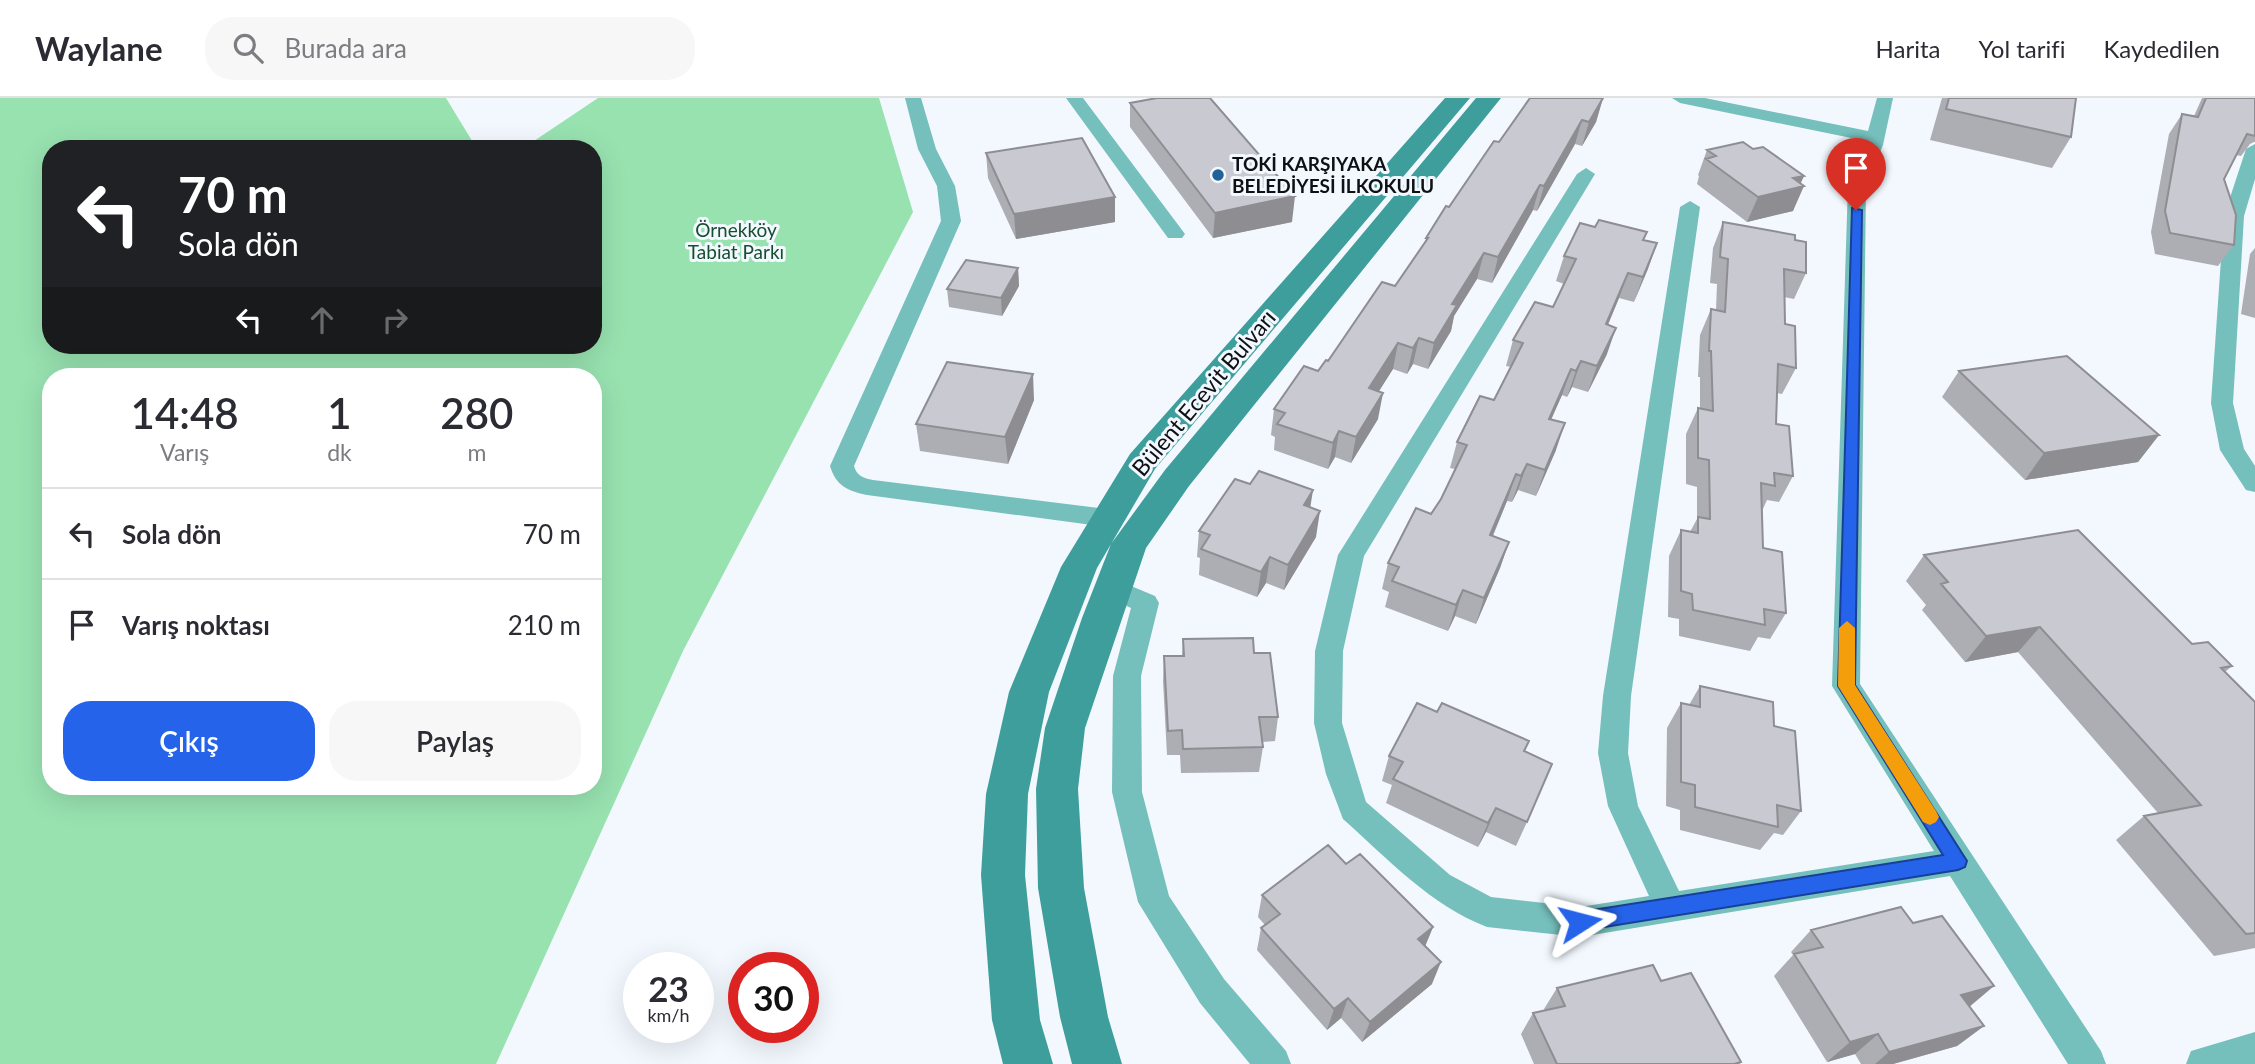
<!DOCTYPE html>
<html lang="tr">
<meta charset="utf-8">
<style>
:root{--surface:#fff;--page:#f7f7f7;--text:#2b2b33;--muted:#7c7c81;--line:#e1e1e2;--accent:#2563eb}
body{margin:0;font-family:Lato,sans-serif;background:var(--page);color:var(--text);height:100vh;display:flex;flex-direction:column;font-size:26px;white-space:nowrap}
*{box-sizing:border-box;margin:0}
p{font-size:23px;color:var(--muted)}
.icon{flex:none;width:38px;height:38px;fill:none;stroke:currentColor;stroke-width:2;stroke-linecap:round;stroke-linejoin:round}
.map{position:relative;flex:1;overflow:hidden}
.side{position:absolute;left:42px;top:270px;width:560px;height:427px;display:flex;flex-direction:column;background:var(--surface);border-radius:28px;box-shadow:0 7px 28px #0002}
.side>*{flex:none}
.guide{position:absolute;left:42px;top:42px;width:560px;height:214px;border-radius:28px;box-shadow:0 7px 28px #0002;background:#202124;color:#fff;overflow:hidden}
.speed{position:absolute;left:623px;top:854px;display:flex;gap:14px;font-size:35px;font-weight:700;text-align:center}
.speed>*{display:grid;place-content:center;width:91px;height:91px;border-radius:50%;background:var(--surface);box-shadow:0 7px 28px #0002;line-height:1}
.speed small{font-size:18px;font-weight:400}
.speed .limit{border:10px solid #d22;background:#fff;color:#111}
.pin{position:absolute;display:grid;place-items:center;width:60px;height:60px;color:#fff;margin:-72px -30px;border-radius:50% 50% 50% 0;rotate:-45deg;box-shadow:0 0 7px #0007}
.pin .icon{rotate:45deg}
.me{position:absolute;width:77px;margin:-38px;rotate:81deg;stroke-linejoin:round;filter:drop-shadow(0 0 5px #0008)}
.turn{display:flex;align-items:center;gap:24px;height:147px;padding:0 21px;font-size:32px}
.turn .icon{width:91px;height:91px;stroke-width:2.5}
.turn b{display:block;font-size:49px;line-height:60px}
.lanes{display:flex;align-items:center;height:66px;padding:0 21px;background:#0003;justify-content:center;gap:35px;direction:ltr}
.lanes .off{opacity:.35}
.eta{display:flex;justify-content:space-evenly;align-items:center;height:119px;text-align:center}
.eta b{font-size:42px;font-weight:600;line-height:49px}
.primary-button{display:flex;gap:14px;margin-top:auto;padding:14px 21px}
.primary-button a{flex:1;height:80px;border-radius:28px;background:var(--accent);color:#fff;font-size:28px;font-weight:600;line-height:80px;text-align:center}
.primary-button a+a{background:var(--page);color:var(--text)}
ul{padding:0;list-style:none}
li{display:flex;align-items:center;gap:21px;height:91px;padding:0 21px;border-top:2px solid var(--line)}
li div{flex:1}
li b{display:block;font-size:26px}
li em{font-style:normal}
header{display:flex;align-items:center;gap:42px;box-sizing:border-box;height:98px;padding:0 35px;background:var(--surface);border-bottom:2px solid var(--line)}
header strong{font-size:33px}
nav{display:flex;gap:38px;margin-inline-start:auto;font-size:24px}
.search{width:490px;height:63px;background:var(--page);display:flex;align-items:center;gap:18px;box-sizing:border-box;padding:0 24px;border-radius:28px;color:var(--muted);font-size:26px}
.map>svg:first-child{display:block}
</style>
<header>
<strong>Waylane</strong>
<div class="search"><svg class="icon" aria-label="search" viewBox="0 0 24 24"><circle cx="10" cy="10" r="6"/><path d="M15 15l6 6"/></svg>Burada ara</div>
<nav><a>Harita</a><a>Yol tarifi</a><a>Kaydedilen</a></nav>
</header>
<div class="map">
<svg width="2255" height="966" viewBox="0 0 2255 966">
<rect width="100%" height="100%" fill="#f2f8fe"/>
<path fill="#98e2b0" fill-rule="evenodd" d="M 0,0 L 446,0 L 477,51 L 51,51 L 51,247 L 593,247 L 593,51 L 522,51 L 598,0 L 879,0 L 913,114 L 683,553 L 496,966 L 0,966 ZM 51,278 L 593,278 L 593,688 L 51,688 Z"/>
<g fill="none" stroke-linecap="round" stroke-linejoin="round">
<path fill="#75bfbc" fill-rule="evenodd" d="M 905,0 L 921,0 L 936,51 L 955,88 L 961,123 L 854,368 C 857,378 863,380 873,382 L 1107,411 L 1116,414 L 1120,420 L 1116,426 L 1107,429 L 867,397 C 848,393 836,388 830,368 L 941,123 L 937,88 L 918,51 Z
M 1066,0 L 1083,0 L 1185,136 L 1182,140 L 1168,140 Z
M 1672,0 L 1705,0 L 1868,33 L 1877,0 L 1893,0 L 1883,47 L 1866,86 L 1860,586 L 2101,953 L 2106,966 L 2068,966 L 1950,778 L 1580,839 L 1487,829 C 1430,807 1388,761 1343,721 L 1326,676 L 1314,625 L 1315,553 L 1338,457 L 1577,76 L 1586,70 L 1595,76 L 1364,458 L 1343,553 L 1342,625 L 1366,704 L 1450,777 L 1491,799 L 1580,809 L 1649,798 L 1608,708 L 1598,655 L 1603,598 L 1680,109 L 1690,103 L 1700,109 L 1631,598 L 1628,655 L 1638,708 L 1679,793 L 1934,753 L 1832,588 L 1848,86 L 1866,43 L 1680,5 Z
M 2255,46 L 2255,81 L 2244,118 L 2233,305 L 2244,351 L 2255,368 L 2255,394 L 2246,392 L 2220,352 L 2211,305 L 2224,118 L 2246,51 Z
M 1112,480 L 1155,498 L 1159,505 L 1141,578 L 1142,694 L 1169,798 L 1224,881 L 1286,953 L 1291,966 L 1250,966 L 1200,905 L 1138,804 L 1112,694 L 1113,578 L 1131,510 L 1103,497 L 1099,490 L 1103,483 Z
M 2255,934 L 2255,966 L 2186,966 L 2191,953 Z"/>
<path fill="#3e9e9b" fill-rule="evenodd" d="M 1445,0 L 1470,0 L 1155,371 L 1097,470 L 1049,594 L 1028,696 L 1025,777 L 1040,922 L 1053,966 L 1003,966 L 992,922 L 981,777 L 986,696 L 1009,594 L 1061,469 L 1130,356 Z
M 1476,0 L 1501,0 L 1189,388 L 1146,450 L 1085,630 L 1078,691 L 1084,790 L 1108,919 L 1122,966 L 1072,966 L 1060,919 L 1038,790 L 1036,691 L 1045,630 L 1082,520 L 1111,446 L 1165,372 Z"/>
</g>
<path fill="#adadb4" d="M 1603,0 L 1596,24 L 1582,48 L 1575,46 L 1537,113 L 1533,112 L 1492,185 L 1477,181 L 1454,218 L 1451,233 L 1428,271 L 1413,266 L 1407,276 L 1393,271 L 1378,294 L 1378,321 L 1351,365 L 1335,359 L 1328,371 L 1274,352 L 1275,339 L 1271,337 L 1274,311 L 1318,273 L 1395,188 L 1425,146 L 1426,140 L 1499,44 Z
M 1942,0 L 2076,0 L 2071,39 L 2052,70 L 1930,42 Z
M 2202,0 L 2255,0 L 2255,44 L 2254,44 L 2250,46 L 2241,58 L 2236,57 L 2224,81 L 2234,147 L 2218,168 L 2155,156 L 2151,134 L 2169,36 L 2182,16 L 2194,18 Z
M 1130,5 L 1292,124 L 1213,140 L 1130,29 Z
M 1753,51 L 1804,78 L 1800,85 L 1793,113 L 1747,124 L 1697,86 L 1699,78 L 1698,77 L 1707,52 Z
M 986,55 L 1115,99 L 1115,124 L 1016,141 L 988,80 Z
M 1723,124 L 1795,142 L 1806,175 L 1794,201 L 1784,199 L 1785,226 L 1796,270 L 1782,296 L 1777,295 L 1776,326 L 1793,378 L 1779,404 L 1767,402 L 1762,413 L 1763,450 L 1786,515 L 1770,541 L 1758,539 L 1750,553 L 1679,538 L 1679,521 L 1668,519 L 1669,458 L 1681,432 L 1690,434 L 1697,421 L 1697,389 L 1686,386 L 1686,336 L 1698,310 L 1700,311 L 1700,279 L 1698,279 L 1700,237 L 1711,211 L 1716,212 L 1717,186 L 1710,185 L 1713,150 Z
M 1644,142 L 1657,145 L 1634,204 L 1619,200 L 1608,227 L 1607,256 L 1588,294 L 1572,289 L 1567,299 L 1562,297 L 1551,321 L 1556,352 L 1536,398 L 1518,392 L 1512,404 L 1507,403 L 1493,438 L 1509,444 L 1500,470 L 1476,526 L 1455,518 L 1448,533 L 1385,509 L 1389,494 L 1382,491 L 1388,465 L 1431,416 L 1441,401 L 1455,371 L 1450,370 L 1457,344 L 1494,302 L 1511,269 L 1506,268 L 1513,242 L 1553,209 L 1564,186 L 1556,183 L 1564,158 Z
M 2255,150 L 2255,220 L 2241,216 L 2250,156 Z
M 1018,170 L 1019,188 L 1002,218 L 949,209 L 947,191 Z
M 1959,273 L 2159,337 L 2138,364 L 2025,382 L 1942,299 Z
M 1034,302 L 1008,366 L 920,353 L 916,326 Z
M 1311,410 L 1316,439 L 1284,492 L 1266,485 L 1257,499 L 1199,477 L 1200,460 L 1197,459 L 1199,433 Z
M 1924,457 L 2192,546 L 2232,568 L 2225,574 L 2255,604 L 2255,850 L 2214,858 L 2116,742 L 2144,718 L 2158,715 L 2018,554 L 1965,564 L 1922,512 L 1926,507 L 1906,483 Z
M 1183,541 L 1254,555 L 1278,619 L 1275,643 L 1262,644 L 1263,649 L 1259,674 L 1181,675 L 1180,657 L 1167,657 L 1163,583 L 1164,558 L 1182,558 Z
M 1700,588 L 1774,628 L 1801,713 L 1783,737 L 1774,735 L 1760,752 L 1680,732 L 1680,712 L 1666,708 L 1667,630 L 1681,605 L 1689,607 Z
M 1525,654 L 1527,724 L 1516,748 L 1486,734 L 1478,749 L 1386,705 L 1392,687 L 1382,683 L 1389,658 Z
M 1346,766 L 1433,829 L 1425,848 L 1432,886 L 1362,944 L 1341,920 L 1327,932 L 1257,852 L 1261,830 L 1265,827 L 1258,819 L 1262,797 Z
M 1811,832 L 1969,908 L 1984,928 L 1957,948 L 1893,966 L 1861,966 L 1855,956 L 1827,964 L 1774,878 L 1793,857 L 1791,854 Z
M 1661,883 L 1741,964 L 1740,966 L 1534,966 L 1521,936 L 1533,915 L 1545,912 L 1544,911 L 1557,890 Z"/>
<path fill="#8d8d92" d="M 1603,0 L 1596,24 L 1582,48 L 1589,24 Z
M 1582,22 L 1575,46 L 1537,113 L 1544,88 Z
M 1804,78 L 1799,89 L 1804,88 L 1793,113 L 1747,124 L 1758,99 L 1793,80 Z
M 1540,87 L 1533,112 L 1492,185 L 1498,159 Z
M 1295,98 L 1292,124 L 1213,140 L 1215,115 Z
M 1115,99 L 1115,124 L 1016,141 L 1014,116 Z
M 1657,145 L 1648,171 L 1634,204 L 1643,179 Z
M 1484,155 L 1477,181 L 1454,218 L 1451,233 L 1428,271 L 1434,245 L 1452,206 Z
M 1018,170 L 1019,188 L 1002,218 L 1001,200 Z
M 1628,175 L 1619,200 L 1597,252 L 1606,226 Z
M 1616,230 L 1607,256 L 1588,294 L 1597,268 Z
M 1419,240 L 1413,266 L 1407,276 L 1413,250 Z
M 1398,245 L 1393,271 L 1364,317 L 1369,290 Z
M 1581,263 L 1572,289 L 1567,299 L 1576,273 Z
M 1571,271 L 1562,297 L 1540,347 L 1549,321 Z
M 1033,276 L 1034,302 L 1008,366 L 1005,339 Z
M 1383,295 L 1378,321 L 1351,365 L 1356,339 Z
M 1565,325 L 1556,352 L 1536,398 L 1545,372 Z
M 1339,333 L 1335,359 L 1328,371 L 1333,345 Z
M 2159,337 L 2138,364 L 2025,382 L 2044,355 Z
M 1527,366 L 1518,392 L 1512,404 L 1521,378 Z
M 1516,376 L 1507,403 L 1482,463 L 1490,437 Z
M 1313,392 L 1309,418 L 1304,407 Z
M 1320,413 L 1316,439 L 1284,492 L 1288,467 Z
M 1509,444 L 1500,470 L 1476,526 L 1484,500 Z
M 1270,459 L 1266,485 L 1257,499 L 1261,474 Z
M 1463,492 L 1455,518 L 1448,533 L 1456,507 Z
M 2040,529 L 2018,554 L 1965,564 L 1986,538 Z
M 1496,710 L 1486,734 L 1478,749 L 1488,725 Z
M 1433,829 L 1424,851 L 1418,841 Z
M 1441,864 L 1432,886 L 1362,944 L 1370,924 Z
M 1994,888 L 1968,910 L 1961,897 Z
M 1348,900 L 1341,920 L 1327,932 L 1334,911 Z
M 1984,928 L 1957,948 L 1893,966 L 1875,966 L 1889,954 Z
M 1878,936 L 1855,956 L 1827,964 L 1850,944 Z"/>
<path fill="#c9c9d1" stroke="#8d8d92" stroke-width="2" d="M 1157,0 L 1210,0 L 1295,98 L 1215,115 L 1130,5 Z
M 1530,0 L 1603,0 L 1589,24 L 1582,22 L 1544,88 L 1540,87 L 1498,159 L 1484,155 L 1452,206 L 1457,207 L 1434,245 L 1419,240 L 1413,250 L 1398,245 L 1369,290 L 1383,295 L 1356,339 L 1339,333 L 1333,345 L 1277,326 L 1285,315 L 1274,311 L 1304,268 L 1318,273 L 1326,262 L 1328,263 L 1382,184 L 1395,188 L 1428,140 L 1426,140 L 1446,108 L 1449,109 L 1494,43 L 1499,44 Z
M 1949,0 L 2076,0 L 2071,39 L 1946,11 Z
M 2206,0 L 2255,0 L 2255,38 L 2247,36 L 2224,81 L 2236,117 L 2234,147 L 2170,135 L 2165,113 L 2182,16 L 2198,19 Z
M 1082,40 L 1115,99 L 1014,116 L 986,55 Z
M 1743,44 L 1753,51 L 1763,49 L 1804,78 L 1793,80 L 1804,88 L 1758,99 L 1706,61 L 1716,58 L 1707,52 Z
M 1599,122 L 1647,134 L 1643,142 L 1657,145 L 1643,179 L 1628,175 L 1606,226 L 1616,230 L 1597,268 L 1581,263 L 1576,273 L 1571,271 L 1549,321 L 1565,325 L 1545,372 L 1527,366 L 1521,378 L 1516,376 L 1490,437 L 1509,444 L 1484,500 L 1463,492 L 1456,507 L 1392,483 L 1399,469 L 1388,465 L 1416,410 L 1431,416 L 1441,401 L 1467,347 L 1457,344 L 1480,298 L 1494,302 L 1523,245 L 1513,242 L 1535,204 L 1553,209 L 1576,161 L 1564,158 L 1580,125 L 1595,129 Z
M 1723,124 L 1795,137 L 1795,142 L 1806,144 L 1806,175 L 1784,171 L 1785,226 L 1795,228 L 1796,270 L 1778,266 L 1776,326 L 1789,328 L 1793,378 L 1774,375 L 1775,388 L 1761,385 L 1763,450 L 1782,454 L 1786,515 L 1764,511 L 1765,527 L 1693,512 L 1692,496 L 1681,493 L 1681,432 L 1698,435 L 1698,419 L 1710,421 L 1709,362 L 1698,360 L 1698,310 L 1713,313 L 1711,253 L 1709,253 L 1711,211 L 1725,214 L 1728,161 L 1720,159 Z
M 966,162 L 1018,170 L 1001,200 L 947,191 Z
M 2067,258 L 2159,337 L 2044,355 L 1959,273 Z
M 947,264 L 1033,276 L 1005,339 L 916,326 Z
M 1259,373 L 1313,392 L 1304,407 L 1320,413 L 1288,467 L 1270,459 L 1261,474 L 1201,451 L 1210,437 L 1199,433 L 1235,381 L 1250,386 Z
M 2078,432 L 2192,546 L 2208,544 L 2232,568 L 2221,570 L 2255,604 L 2255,835 L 2246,836 L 2144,718 L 2201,707 L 2040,529 L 1986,538 L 1941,486 L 1948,484 L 1924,457 Z
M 1253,540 L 1254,555 L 1270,555 L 1278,619 L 1259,619 L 1263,649 L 1183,651 L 1182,632 L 1168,633 L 1164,558 L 1184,558 L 1183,541 Z
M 1700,588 L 1773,604 L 1774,628 L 1795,633 L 1801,713 L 1777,707 L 1778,729 L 1695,709 L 1695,687 L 1681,684 L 1681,605 L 1700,609 Z
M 1417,605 L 1437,614 L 1442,605 L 1529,643 L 1524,653 L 1552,666 L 1527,724 L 1496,710 L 1488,725 L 1393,681 L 1403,664 L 1389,658 Z
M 1328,747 L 1346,766 L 1360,756 L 1433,829 L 1418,841 L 1441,864 L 1370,924 L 1348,900 L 1334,911 L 1261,830 L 1280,816 L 1262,797 Z
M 1901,809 L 1913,825 L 1942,818 L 1994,888 L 1961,897 L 1984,928 L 1889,954 L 1878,936 L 1850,944 L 1794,856 L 1823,849 L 1811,832 Z
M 1653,867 L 1661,883 L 1691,875 L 1741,964 L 1734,966 L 1557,966 L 1533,915 L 1565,908 L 1557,890 Z"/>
<path fill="#2563eb" stroke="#184099" stroke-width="2" d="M 1852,110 L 1862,112 L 1855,587 L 1967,763 L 1965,769 L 1958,772 L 1580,833 L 1573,830 L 1570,824 L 1573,817 L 1580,814 L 1943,757 L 1838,588 Z"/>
<path fill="#f59e0b" d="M 1847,523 L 1855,530 L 1855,587 L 1936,713 L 1939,719 L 1936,724 L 1930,727 L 1923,724 L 1838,588 L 1839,530 Z"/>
<circle fill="#226298" stroke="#f2f8fe" stroke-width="2.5" cx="1218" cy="77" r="7"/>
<g text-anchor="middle" stroke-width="6" stroke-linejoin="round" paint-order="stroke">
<g font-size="19" font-weight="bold" fill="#0e1113" stroke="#f2f8fe" text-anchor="start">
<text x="1232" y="73">TOKİ KARŞIYAKA<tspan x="1232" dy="22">BELEDİYESİ İLKOKULU</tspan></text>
</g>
<g font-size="19" fill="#174e2e" stroke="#f2f8fe">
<text x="736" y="139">Örnekköy<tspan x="736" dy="22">Tabiat Parkı</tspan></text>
</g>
<g font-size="23" fill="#0e1113" stroke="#f2f8fe">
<text transform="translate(1204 295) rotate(-50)" y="8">Bülent Ecevit Bulvarı</text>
</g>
</g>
</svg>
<div class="speed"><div>23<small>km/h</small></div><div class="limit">30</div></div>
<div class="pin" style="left:1856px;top:112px;background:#d93025"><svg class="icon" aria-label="arrive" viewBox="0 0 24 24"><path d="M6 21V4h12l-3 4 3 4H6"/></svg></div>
<svg class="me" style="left:1580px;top:824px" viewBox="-20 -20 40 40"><path d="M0-17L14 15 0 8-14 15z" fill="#2563eb" stroke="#fff" stroke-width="4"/></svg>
<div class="guide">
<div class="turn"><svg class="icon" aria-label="left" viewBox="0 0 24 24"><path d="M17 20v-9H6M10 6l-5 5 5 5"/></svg><div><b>70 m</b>Sola dön</div></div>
<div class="lanes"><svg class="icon" aria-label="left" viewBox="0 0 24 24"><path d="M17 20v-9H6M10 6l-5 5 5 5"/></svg><svg class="icon off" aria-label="ahead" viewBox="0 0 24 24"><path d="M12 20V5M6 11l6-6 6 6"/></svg><svg class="icon off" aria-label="right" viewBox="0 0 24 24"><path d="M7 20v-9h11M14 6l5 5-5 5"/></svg></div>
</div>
<section class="side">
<div class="eta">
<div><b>14:48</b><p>Varış</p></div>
<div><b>1</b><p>dk</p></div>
<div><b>280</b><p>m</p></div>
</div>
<ul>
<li><svg class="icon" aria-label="left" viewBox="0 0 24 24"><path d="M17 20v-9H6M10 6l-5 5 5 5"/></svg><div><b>Sola dön</b></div><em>70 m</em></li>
<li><svg class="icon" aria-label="arrive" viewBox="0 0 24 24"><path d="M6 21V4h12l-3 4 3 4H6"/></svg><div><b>Varış noktası</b></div><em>210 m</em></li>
</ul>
<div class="primary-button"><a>Çıkış</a><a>Paylaş</a></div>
</section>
</div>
